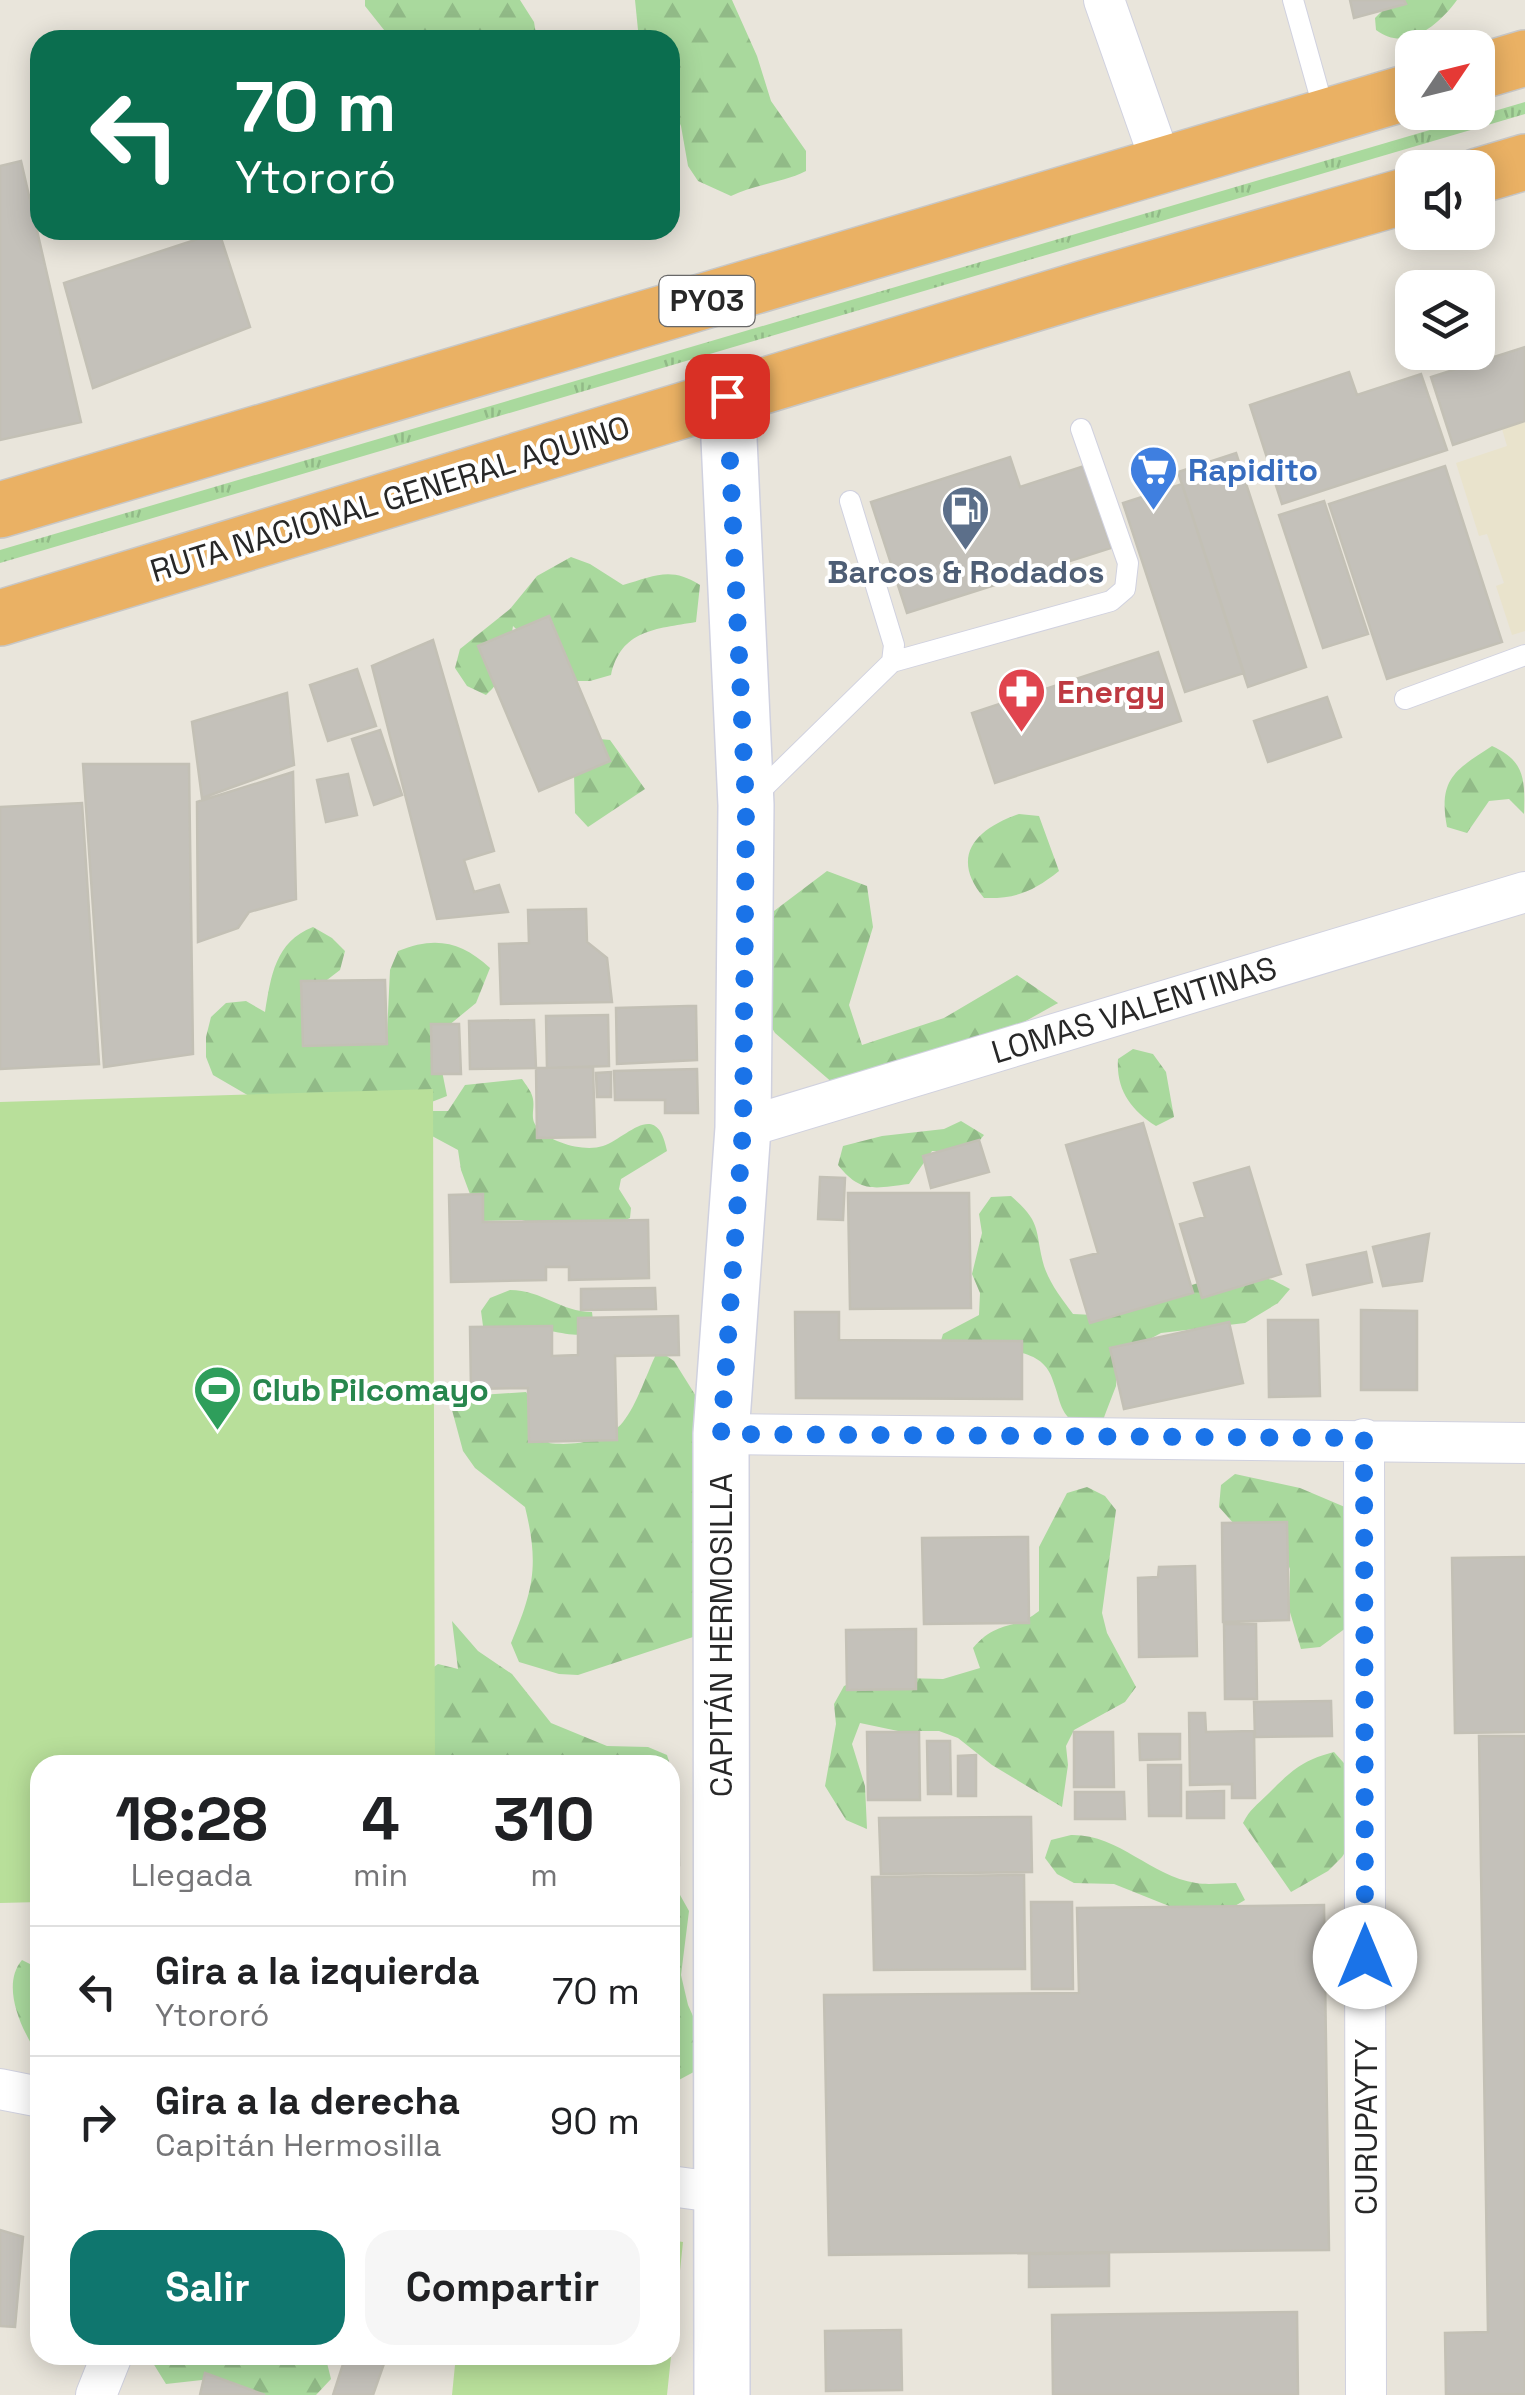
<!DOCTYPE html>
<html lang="es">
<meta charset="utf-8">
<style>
:root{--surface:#fff;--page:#f6f6f6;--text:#202124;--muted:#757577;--line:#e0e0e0;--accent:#0f766e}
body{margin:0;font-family:"Space Grotesk",sans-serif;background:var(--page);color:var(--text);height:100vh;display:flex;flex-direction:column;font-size:38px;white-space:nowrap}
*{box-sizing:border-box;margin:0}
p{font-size:32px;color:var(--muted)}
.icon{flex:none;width:55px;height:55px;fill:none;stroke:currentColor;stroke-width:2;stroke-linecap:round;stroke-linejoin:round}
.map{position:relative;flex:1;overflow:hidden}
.side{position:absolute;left:30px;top:1755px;width:650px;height:610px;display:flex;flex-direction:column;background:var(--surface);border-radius:30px;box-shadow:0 5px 25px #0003}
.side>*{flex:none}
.top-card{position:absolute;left:30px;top:30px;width:650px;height:210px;border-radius:30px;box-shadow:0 5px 25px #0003;background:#0b6e4f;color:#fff;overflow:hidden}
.needle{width:65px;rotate:55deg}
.fabs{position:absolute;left:1395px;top:30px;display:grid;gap:20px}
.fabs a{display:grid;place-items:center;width:100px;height:100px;border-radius:20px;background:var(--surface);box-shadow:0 5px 25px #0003;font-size:50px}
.pin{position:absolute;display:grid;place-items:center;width:85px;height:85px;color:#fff;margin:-42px;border-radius:20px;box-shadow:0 5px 15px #0006}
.me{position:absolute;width:110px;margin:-55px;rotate:0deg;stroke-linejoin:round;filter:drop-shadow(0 0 8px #0008)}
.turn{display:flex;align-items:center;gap:35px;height:210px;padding:0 40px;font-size:45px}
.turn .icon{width:130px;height:130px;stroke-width:2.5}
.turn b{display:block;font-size:70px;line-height:85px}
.eta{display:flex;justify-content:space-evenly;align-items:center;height:170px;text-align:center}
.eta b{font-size:60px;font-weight:700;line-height:70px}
.button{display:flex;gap:20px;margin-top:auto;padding:20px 40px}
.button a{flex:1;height:115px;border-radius:30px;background:var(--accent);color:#fff;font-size:40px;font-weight:700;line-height:115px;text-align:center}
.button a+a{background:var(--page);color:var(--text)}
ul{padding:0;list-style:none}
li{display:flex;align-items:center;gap:30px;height:130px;padding:0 40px;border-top:2px solid var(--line)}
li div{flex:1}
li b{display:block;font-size:38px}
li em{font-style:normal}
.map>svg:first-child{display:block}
</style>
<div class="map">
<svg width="1525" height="2395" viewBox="0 0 1525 2395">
<defs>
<pattern id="grass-tufts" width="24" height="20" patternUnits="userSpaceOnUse" patternTransform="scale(2.5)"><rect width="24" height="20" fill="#a9d99d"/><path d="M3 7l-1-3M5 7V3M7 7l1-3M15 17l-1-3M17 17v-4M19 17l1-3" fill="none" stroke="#91ba87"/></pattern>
<pattern id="forest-firs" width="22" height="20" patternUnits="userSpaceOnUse" patternTransform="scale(2.5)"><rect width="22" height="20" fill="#a9d99d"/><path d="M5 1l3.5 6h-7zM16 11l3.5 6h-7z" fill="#91ba87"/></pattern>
</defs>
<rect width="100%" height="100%" fill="#e9e5db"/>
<path fill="#e9e3cc" d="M 1525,422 L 1525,631 L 1512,635 L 1496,586 L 1504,583 L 1487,534 L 1479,536 L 1456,463 L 1507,446 L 1502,429 Z"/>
<path fill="url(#grass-tufts)" d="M 1525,102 L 1525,114 L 0,563 L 0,550 Z"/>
<path fill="url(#forest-firs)" d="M 365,0 L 520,0 L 534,22 L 537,40 L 392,40 L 365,6 Z
M 635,0 L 732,0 L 757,56 L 771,101 L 806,151 L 806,171 C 782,183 755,184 731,196 L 698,181 L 688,166 L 681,126 L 670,103 L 670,40 L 639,40 Z
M 1393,0 L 1457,0 C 1439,25 1406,53 1376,30 L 1375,18 Z
M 571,557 L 590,564 L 623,585 C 654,576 671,566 700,585 L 696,622 C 655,629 621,630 611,675 L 590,681 L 570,681 L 513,626 C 508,655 509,675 486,695 L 467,686 L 455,668 L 460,649 L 510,609 L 537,576 Z
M 589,738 L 610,740 L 645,789 L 588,827 L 575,813 L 574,774 Z
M 1492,746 C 1525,761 1525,779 1524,814 L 1509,799 L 1489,801 L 1467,833 L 1447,827 C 1438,779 1455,770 1492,746 Z
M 1019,814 L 1039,816 L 1059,871 C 1034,891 1016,899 984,898 C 949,856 976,829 1019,814 Z
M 827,871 L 867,886 L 873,927 L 849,1005 L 862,1045 L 944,1018 L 1017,975 L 1058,1003 L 1024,1022 L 872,1086 L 834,1084 L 775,1033 L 752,995 L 766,917 Z
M 313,927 L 332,938 L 345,951 L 340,970 L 323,983 L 355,1038 L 374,1045 L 387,1034 L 390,970 L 398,951 C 435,936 461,941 490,968 L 476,1003 L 443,1030 L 439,1056 L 447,1096 L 429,1103 L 270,1108 L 213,1075 L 206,1057 L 206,1037 L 211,1017 L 226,1003 L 246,1001 L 265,1012 C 271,976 275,942 313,927 Z
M 1133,1049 L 1153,1054 L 1166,1072 L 1174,1117 L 1156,1126 C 1131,1110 1116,1090 1118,1059 Z
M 522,1079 C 526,1085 532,1092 533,1099 C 535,1110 529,1119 538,1128 C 551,1143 584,1152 603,1146 C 627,1138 657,1098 667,1151 L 621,1179 L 619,1189 L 631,1208 L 630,1218 L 592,1234 L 571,1236 L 522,1220 L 480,1221 L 461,1170 L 458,1150 L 432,1136 L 426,1111 L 448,1111 L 465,1085 Z
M 961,1121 L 984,1135 L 971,1151 L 932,1151 L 909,1184 C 875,1188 861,1194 838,1165 L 843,1146 L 882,1136 L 944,1129 Z
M 1011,1196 C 1043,1224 1034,1229 1044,1266 C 1050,1284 1062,1299 1073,1314 L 1094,1315 L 1234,1272 L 1273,1280 L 1290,1289 L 1278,1303 L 1245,1323 L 1161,1333 L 1128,1351 L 1117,1367 L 1116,1386 L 1101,1425 L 1083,1431 C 1057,1410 1063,1407 1052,1378 C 1038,1337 970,1353 937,1354 L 943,1334 L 979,1315 L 980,1293 L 972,1274 L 982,1233 L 979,1214 L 991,1197 Z
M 510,1290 C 542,1290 561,1312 592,1312 L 594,1329 C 579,1340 564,1332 547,1331 C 529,1330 509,1334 490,1335 L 483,1326 L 481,1311 L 490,1298 Z
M 658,1350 L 674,1361 L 699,1401 L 709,1626 L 693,1637 L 578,1675 L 559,1674 L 519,1662 L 511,1643 C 534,1589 539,1564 525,1507 L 475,1468 L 463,1451 L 452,1410 L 465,1396 L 526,1392 C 539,1409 536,1426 549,1443 C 572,1446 607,1442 623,1422 C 637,1405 648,1370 658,1350 Z
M 1235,1474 L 1300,1488 L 1359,1513 L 1384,1600 L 1320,1647 L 1301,1649 L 1289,1609 L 1290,1569 L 1282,1551 L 1244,1535 L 1219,1507 L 1221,1485 Z
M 1087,1487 L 1105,1496 L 1116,1510 L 1102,1613 L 1107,1633 L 1136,1687 L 1125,1702 L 1074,1730 L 1066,1746 L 1068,1765 L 1062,1807 L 992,1765 L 958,1738 L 939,1731 L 898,1731 L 860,1723 L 852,1744 L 865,1786 L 867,1829 L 846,1820 L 825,1786 L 836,1724 L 834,1704 L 844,1686 L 864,1677 L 943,1679 L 980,1668 L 973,1648 C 997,1619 1014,1631 1039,1611 L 1039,1547 L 1067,1493 Z
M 452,1621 L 478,1651 L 512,1674 L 551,1723 L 607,1746 L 648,1747 L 667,1755 L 670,1765 L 297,1765 L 438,1664 L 458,1669 Z
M 1334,1752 L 1361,1782 L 1364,1823 L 1342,1857 L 1328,1871 L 1291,1892 L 1243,1823 C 1250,1809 1257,1805 1268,1794 C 1290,1772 1302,1760 1334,1752 Z
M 1071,1835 C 1119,1834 1150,1876 1196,1883 C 1208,1885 1223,1883 1236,1883 L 1245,1900 L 1228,1910 L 1189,1914 L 1114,1884 L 1074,1883 L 1057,1874 L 1045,1858 L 1051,1840 Z
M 670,1884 L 675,1886 L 689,1911 L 681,1975 L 688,2005 L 702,2036 L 703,2067 L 677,2081 L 670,2079 Z
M 22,1960 L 40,1969 L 40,2058 C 22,2031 0,1986 22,1960 Z
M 148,2355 L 325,2355 L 331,2379 L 316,2395 L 260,2395 L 220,2378 L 166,2384 Z"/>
<path fill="#b8df9a" d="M 433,1089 L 435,1765 L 40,1765 L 40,1902 L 0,1903 L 0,1102 Z
M 670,2240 L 683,2242 L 667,2395 L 452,2395 L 456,2355 L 670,2355 Z"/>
<path fill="#c4c1ba" stroke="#c3c0b5" stroke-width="2.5" d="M 1350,0 L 1404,0 L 1406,4 L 1354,18 Z
M 21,161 L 81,422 L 0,440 L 0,166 Z
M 219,232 L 250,327 L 93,388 L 64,283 Z
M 1525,347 L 1525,421 L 1453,445 L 1431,377 Z
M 1349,372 L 1357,395 L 1421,374 L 1447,450 L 1282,504 L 1250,405 Z
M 1236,453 L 1306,667 L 1248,687 L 1178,472 Z
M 1010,457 L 1020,487 L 1084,466 L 1111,548 L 907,613 L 871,502 Z
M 1445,466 L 1502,642 L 1387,679 L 1329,504 Z
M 1182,484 L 1244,673 L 1185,692 L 1123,503 Z
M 1324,501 L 1368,634 L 1323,648 L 1279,515 Z
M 549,616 L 610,761 L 539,791 L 478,646 Z
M 433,640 L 494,851 L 464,860 L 474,892 L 499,885 L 508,912 L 437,919 L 372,666 Z
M 1158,652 L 1181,721 L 995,783 L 972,713 Z
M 357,669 L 376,726 L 328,741 L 310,685 Z
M 287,693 L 294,765 L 202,798 L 192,722 Z
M 1327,697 L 1341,737 L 1268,762 L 1254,721 Z
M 380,730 L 402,795 L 374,805 L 352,739 Z
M 83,764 L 189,764 L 193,1054 L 104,1067 Z
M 293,772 L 296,899 L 249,912 L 238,928 L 198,942 L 197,802 Z
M 348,774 L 357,815 L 326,822 L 317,780 Z
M 82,803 L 99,1064 L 0,1069 L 0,807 Z
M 586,909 L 587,942 L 607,958 L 612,1002 L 501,1004 L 499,944 L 529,943 L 528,910 Z
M 385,980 L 387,1044 L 303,1046 L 301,981 Z
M 688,1006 L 696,1006 L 697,1060 L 617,1064 L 616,1008 Z
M 608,1015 L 609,1066 L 547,1068 L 546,1016 Z
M 534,1020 L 536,1068 L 470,1069 L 469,1021 Z
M 431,1024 L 459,1024 L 461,1074 L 432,1074 Z
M 593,1067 L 595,1137 L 537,1138 L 536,1068 Z
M 697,1069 L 698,1113 L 665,1113 L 665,1100 L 615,1100 L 614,1071 Z
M 611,1072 L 611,1097 L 597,1097 L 596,1073 Z
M 1143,1123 L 1193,1293 L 1090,1323 L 1071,1260 L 1098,1253 L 1066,1145 Z
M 979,1140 L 989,1172 L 931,1188 L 923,1156 Z
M 1249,1167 L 1281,1274 L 1202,1298 L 1180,1224 L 1205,1217 L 1194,1183 Z
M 820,1177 L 845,1178 L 843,1220 L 818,1219 Z
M 848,1193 L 969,1193 L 971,1308 L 850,1309 Z
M 483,1194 L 483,1222 L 648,1220 L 649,1278 L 569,1280 L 569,1267 L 546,1267 L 546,1280 L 451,1282 L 449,1195 Z
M 1429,1234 L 1422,1281 L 1383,1286 L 1373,1247 Z
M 1366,1252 L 1372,1282 L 1313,1295 L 1307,1265 Z
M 655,1288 L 656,1309 L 581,1310 L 581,1289 Z
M 1361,1310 L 1417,1311 L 1417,1390 L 1361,1390 Z
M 795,1312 L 839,1312 L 839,1340 L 1022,1341 L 1022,1399 L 796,1398 Z
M 678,1316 L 679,1355 L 615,1356 L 617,1440 L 529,1442 L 528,1388 L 471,1389 L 470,1327 L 552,1326 L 552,1356 L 578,1355 L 578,1318 Z
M 1268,1320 L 1318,1320 L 1320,1396 L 1269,1397 Z
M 1229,1322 L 1243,1383 L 1124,1409 L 1110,1348 Z
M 1287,1522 L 1289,1620 L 1223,1622 L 1222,1523 Z
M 1028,1537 L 1029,1623 L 924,1624 L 922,1538 Z
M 1525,1557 L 1525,1732 L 1455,1733 L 1452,1558 Z
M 1195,1566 L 1197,1656 L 1139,1657 L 1138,1578 L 1158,1577 L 1159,1567 Z
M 1224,1624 L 1256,1624 L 1257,1699 L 1225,1699 Z
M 916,1629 L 916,1689 L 847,1690 L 846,1630 Z
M 1331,1701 L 1332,1736 L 1255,1737 L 1254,1702 Z
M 1189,1713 L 1205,1713 L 1206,1732 L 1254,1731 L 1255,1798 L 1232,1798 L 1232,1784 L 1190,1785 Z
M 867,1732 L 919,1732 L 920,1800 L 868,1800 Z
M 1074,1732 L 1113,1732 L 1114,1787 L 1074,1787 Z
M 1139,1734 L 1180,1734 L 1180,1759 L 1140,1760 Z
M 1479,1736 L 1525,1736 L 1525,2394 L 1446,2395 L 1445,2333 L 1488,2332 Z
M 927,1741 L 950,1741 L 951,1794 L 928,1794 Z
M 976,1755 L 976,1796 L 958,1796 L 958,1756 Z
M 1148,1765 L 1181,1765 L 1181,1816 L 1149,1816 Z
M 1224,1791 L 1224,1818 L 1187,1818 L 1187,1792 Z
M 1075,1792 L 1124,1792 L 1125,1819 L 1075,1819 Z
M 670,1798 L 678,1798 L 679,1865 L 670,1865 Z
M 1031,1817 L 1032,1872 L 881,1874 L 879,1818 Z
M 1024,1875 L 1025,1969 L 874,1970 L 872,1877 Z
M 1031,1902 L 1072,1902 L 1073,1989 L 1032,1989 Z
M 1324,1905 L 1329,2250 L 829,2255 L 824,1995 L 1079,1993 L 1077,1908 Z
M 0,2230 L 23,2237 L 15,2327 L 0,2326 Z
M 1109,2253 L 1109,2286 L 1029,2287 L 1029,2254 Z
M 1297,2312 L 1298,2395 L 1053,2395 L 1052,2315 Z
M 901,2330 L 902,2390 L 826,2391 L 825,2331 Z
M 346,2355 L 387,2355 L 373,2395 L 333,2395 Z
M 205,2373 L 265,2395 L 200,2395 Z"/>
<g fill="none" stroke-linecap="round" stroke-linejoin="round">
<defs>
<path id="lane" d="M 1293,0 L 1325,114
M 892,662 L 1111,601 L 1125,589 L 1128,563 L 1081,429
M 1405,699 L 1525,655
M 754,797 L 892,662 L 894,645 L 850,501"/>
<path id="street" d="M 1104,0 L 1162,165
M 743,1128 L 1525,892
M 721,1434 L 1525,1443
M 1364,1439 L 1366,2395
M 0,2089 L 40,2097
M 670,2186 L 722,2193
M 96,2395 L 112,2355"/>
<path id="secondary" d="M 722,2395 L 721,1434 L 743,1128 L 746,805 L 727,396"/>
<path id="highway" d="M 1478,72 L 1525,58
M 1478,176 L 1525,162
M 0,510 L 1412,91
M 0,618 L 1092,286 L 1412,194"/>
</defs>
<use href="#lane" stroke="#d0d1df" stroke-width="22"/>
<use href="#street" stroke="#d0d1df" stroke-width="42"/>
<use href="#secondary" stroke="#d0d1df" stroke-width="58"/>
<use href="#highway" stroke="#c7c7c7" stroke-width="58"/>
<use href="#lane" stroke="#fff" stroke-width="20"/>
<use href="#street" stroke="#fff" stroke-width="40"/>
<use href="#secondary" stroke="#fff" stroke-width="55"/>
<use href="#highway" stroke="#eab164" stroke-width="55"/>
</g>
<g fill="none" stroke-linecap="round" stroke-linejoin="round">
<path stroke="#1a73e8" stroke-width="18" stroke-dasharray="0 32.4" d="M 727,396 L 746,806 L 743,1128 L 721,1434 L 1364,1438 L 1365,1957"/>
</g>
<defs>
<symbol id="supermarket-pin" viewBox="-11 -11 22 30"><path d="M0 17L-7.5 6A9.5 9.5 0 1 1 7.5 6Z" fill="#3f7fe0" stroke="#fff"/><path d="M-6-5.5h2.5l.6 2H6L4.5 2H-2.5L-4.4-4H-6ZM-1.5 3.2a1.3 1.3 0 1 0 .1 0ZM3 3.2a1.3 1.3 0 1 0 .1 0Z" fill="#fff"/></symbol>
<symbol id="fuel-pin" viewBox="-11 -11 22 30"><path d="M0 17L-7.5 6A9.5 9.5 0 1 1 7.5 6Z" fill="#5c6f8a" stroke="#fff"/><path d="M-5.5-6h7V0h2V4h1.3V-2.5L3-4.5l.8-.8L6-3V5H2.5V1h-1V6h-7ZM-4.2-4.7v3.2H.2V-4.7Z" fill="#fff"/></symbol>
<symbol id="pharmacy-pin" viewBox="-11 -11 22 30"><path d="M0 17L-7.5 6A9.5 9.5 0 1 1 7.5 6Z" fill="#e0444e" stroke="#fff"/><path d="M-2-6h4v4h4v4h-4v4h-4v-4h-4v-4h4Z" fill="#fff"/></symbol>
<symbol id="stadium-pin" viewBox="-11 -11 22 30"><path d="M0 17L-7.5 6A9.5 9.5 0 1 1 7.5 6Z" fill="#2e9e5b" stroke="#fff"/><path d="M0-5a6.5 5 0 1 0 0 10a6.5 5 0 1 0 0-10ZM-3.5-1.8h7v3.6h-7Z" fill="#fff"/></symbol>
</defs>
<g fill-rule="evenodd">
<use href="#supermarket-pin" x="1126" y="442" width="55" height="75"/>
<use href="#fuel-pin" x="938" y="482" width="55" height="75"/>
<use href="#pharmacy-pin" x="994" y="664" width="55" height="75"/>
<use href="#stadium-pin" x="190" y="1362" width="55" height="75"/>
</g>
<g text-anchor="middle" stroke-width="8" stroke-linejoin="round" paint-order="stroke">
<rect fill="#fff" stroke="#686868" stroke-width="2.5" x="659.5" y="276" width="95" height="50" rx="8"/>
<g font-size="30" font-weight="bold" fill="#282828">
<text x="707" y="311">PY03</text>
</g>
<g font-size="32" font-weight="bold" fill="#366cbe" stroke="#fff" text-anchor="start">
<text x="1188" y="481">Rapidito</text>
</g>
<g font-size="32" fill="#282828" stroke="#fff">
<text transform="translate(390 499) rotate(-17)" y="11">RUTA NACIONAL GENERAL AQUINO</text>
<text transform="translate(1134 1010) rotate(-17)" y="11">LOMAS VALENTINAS</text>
<text transform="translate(721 1635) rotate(-90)" y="11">CAPITÁN HERMOSILLA</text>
<text transform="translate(1366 2127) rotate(-90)" y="11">CURUPAYTY</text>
</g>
<g font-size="32" font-weight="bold" fill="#4e5e75" stroke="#fff">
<text x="966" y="583">Barcos &amp; Rodados</text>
</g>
<g font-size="32" font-weight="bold" fill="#be3a42" stroke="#fff" text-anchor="start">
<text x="1057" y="703">Energy</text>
</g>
<g font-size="32" font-weight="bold" fill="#27864d" stroke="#fff" text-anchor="start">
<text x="252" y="1401">Club Pilcomayo</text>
</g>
</g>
</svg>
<div class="fabs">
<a><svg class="needle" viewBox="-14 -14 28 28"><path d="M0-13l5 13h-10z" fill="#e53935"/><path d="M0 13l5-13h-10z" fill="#757577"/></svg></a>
<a><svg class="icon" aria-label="sound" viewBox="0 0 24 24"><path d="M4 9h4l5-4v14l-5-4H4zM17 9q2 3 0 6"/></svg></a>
<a><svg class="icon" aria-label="layers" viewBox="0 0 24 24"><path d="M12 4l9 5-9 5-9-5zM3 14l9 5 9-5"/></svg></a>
</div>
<div class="pin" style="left:727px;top:396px;background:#d93025"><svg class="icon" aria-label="arrive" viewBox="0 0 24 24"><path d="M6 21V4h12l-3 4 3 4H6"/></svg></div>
<svg class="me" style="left:1365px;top:1957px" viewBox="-20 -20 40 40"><circle r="19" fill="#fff"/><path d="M0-13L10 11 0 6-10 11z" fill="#1a73e8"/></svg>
<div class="top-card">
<div class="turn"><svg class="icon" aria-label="left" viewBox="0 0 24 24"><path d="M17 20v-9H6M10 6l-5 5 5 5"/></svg><div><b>70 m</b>Ytororó</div></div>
</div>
<section class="side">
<div class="eta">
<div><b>18:28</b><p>Llegada</p></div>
<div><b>4</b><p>min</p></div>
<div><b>310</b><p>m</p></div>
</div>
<ul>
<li><svg class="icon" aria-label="left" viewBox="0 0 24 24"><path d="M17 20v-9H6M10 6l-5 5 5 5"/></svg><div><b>Gira a la izquierda</b><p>Ytororó</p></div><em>70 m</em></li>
<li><svg class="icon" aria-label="right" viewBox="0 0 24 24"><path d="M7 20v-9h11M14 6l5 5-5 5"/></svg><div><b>Gira a la derecha</b><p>Capitán Hermosilla</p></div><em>90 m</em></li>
</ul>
<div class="button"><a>Salir</a><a>Compartir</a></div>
</section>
</div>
